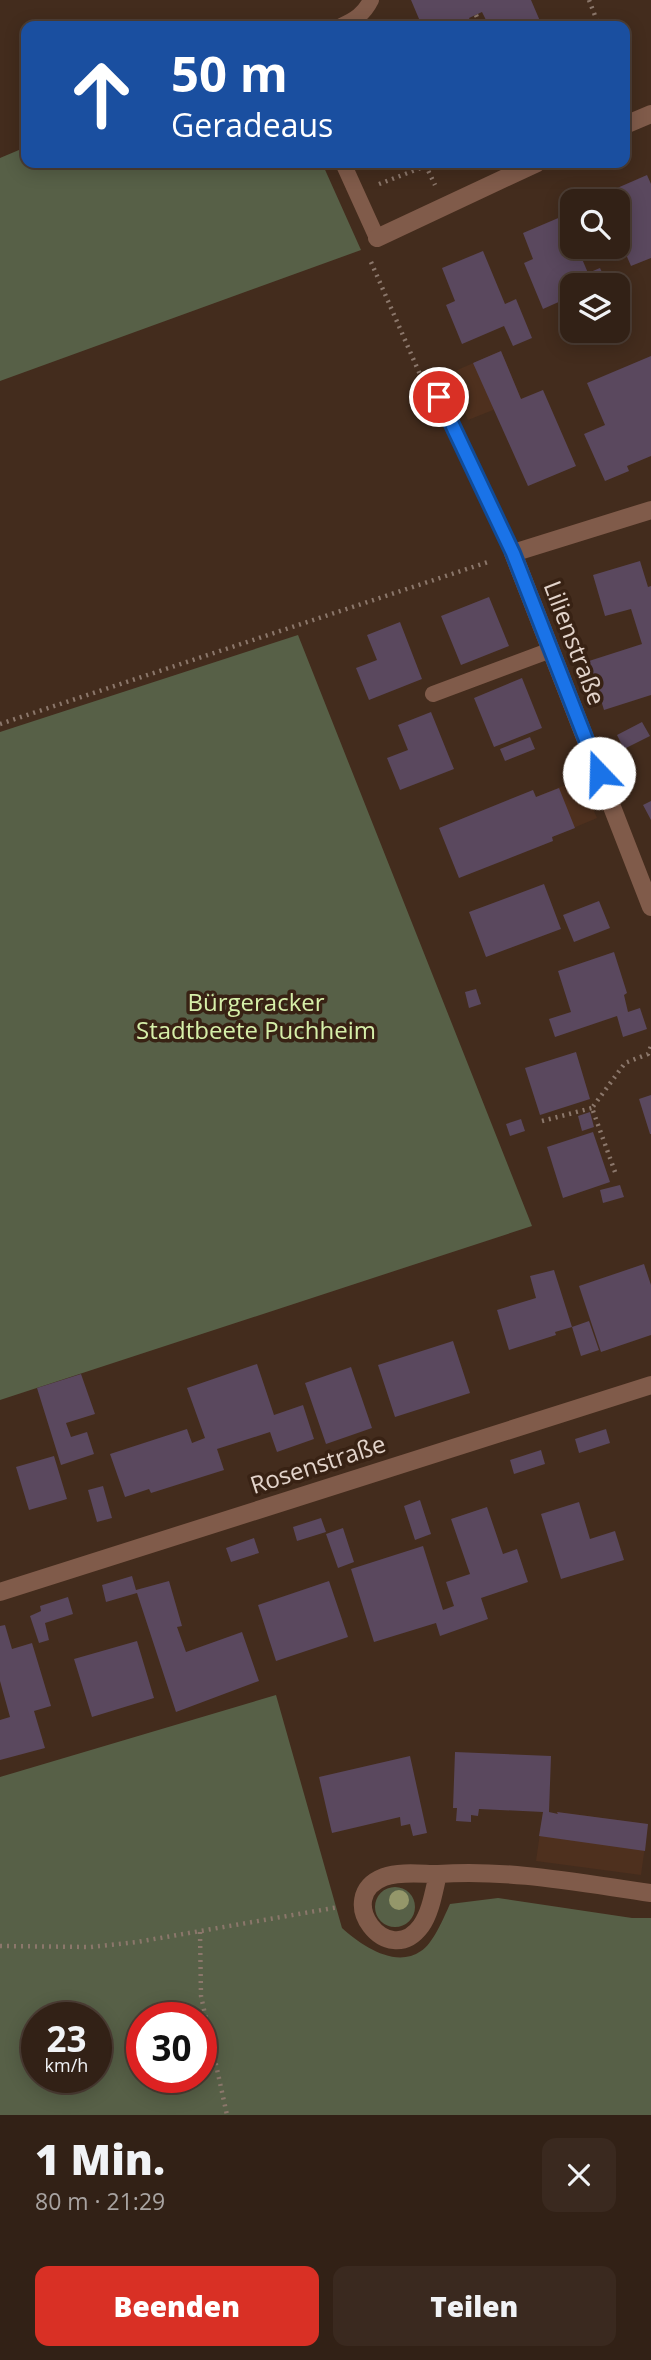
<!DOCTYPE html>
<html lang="de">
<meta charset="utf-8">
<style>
:root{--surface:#322116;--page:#3a291f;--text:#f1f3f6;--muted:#a8a3a1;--line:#4d3e35;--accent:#d93025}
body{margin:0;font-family:"Open Sans",sans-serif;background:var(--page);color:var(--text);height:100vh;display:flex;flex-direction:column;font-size:26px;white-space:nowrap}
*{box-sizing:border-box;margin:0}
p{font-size:23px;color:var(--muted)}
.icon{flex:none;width:38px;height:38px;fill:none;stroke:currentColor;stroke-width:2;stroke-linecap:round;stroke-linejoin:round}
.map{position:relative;height:2115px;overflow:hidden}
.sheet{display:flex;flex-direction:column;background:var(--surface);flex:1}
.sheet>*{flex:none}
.hud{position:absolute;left:21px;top:21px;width:609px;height:147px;border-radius:14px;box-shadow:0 4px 18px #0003,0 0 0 2px var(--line);background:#1a4fa0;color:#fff;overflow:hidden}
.fabs{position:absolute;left:560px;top:189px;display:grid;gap:14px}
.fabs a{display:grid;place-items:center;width:70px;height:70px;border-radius:14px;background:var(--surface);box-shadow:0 4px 18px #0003,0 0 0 2px var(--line);font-size:35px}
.speed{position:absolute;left:21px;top:2002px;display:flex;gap:14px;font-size:35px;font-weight:700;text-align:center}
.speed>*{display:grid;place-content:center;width:91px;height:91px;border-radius:50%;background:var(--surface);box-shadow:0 4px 18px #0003,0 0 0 2px var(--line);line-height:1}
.speed small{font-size:18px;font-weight:400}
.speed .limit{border:10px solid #d22;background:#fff;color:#111}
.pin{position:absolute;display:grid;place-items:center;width:60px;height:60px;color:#fff;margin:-30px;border:4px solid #fff;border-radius:50%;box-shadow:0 2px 7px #0007}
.me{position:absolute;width:77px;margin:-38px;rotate:339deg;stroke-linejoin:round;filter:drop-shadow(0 0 5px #0008)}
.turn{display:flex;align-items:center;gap:24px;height:147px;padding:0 35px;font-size:32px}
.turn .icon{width:91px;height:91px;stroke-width:2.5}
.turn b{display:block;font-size:49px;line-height:60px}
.round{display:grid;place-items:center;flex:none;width:74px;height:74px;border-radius:14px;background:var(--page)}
.overview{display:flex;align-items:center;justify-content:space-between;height:119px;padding:0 35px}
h1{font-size:42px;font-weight:800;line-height:52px}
.primary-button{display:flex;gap:14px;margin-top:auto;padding:14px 35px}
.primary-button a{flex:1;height:80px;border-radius:14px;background:var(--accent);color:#fff;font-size:28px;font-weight:800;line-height:80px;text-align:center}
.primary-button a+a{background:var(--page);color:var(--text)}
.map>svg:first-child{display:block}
</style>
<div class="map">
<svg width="651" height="2115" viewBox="0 0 651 2115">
<rect width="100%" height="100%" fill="#432c1d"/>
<path fill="#4e301e" d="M 501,351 L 521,399 L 468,420 L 448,374 Z
M 580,779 L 597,818 L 552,837 L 536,797 Z
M 543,1812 L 557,1814 L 557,1812 L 648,1824 L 641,1875 L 536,1861 Z"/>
<path fill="#576047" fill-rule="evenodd" d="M 26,147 L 26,163 L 322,163 L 361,250 L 0,381 L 0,158 Z
M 298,635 L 532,1226 L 0,1400 L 0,732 Z
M 276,1695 L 342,1928 C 361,1945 395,1969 421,1951 C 433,1944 444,1917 450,1904 L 498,1898 L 632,1918 L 651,1918 L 651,2115 L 0,2115 L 0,1777 ZM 37,2018 L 96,2018 L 96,2077 L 37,2077 ZM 142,2018 L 201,2018 L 201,2077 L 142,2077 Z
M375 1907a20 20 0 1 1 40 0a20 20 0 1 1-40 0Z"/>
<path fill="#5a485e" d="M 411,0 L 531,0 L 540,21 L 527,26 L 489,26 L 482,12 L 469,18 L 471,22 L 460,26 L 422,26 Z
M 647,175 L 651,184 L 651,258 L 631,266 L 618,236 L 618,201 L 612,201 L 608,192 Z
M 563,216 L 572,236 L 572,247 L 577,247 L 588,273 L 600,268 L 608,285 L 572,285 L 572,296 L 543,309 L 524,263 L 533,259 L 523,233 Z
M 483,251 L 505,304 L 516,299 L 532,338 L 513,346 L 504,326 L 462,344 L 446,305 L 455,301 L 442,268 Z
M 501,351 L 521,399 L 543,390 L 576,466 L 528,486 L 473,363 Z
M 651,356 L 651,456 L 627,466 L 629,471 L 605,481 L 584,434 L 605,425 L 587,383 Z
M 640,561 L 648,587 L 651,586 L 651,695 L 604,710 L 589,661 L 642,644 L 631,609 L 605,616 L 593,575 Z
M 489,597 L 509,646 L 461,665 L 441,616 Z
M 400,622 L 422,679 L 369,700 L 356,668 L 377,660 L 367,635 Z
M 522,678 L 542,728 L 494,747 L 474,698 Z
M 431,712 L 454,769 L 400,790 L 387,758 L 408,750 L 398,725 Z
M 642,722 L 650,736 L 624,749 L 617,735 Z
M 530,737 L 535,749 L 505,761 L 500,749 Z
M 559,788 L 575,828 L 552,837 L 553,841 L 459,878 L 439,828 L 533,790 L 536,797 Z
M 651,801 L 651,820 L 643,805 Z
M 544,884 L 561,929 L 486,957 L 469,912 Z
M 599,901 L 610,928 L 574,942 L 563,915 Z
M 614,952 L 627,993 L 624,995 L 628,1012 L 640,1008 L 647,1029 L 623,1037 L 617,1016 L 555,1037 L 549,1019 L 571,1012 L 558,971 Z
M 476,989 L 481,1004 L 469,1008 L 465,992 Z
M 576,1052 L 590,1099 L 540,1115 L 525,1068 Z
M 651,1095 L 651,1134 L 650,1134 L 639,1099 Z
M 590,1112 L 594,1127 L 582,1131 L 578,1116 Z
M 521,1119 L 525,1131 L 510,1136 L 506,1124 Z
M 593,1132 L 610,1182 L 563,1198 L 547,1147 Z
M 620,1185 L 624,1197 L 603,1203 L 600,1190 Z
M 644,1264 L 651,1285 L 651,1335 L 601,1352 L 579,1286 Z
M 554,1270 L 572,1327 L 555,1332 L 556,1335 L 509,1350 L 497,1310 L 536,1298 L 530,1276 Z
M 589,1321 L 599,1350 L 581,1356 L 572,1327 Z
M 453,1341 L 470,1393 L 395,1417 L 378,1365 Z
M 257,1364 L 274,1415 L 303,1405 L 314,1439 L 277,1452 L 270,1432 L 217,1449 L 224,1470 L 151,1493 L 149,1489 L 125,1497 L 110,1454 L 187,1429 L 192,1443 L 205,1438 L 187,1388 Z
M 351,1367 L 372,1428 L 326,1444 L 305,1383 Z
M 81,1374 L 95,1414 L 66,1423 L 71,1437 L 87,1432 L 94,1454 L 61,1465 L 37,1388 Z
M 606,1429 L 610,1443 L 579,1453 L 575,1439 Z
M 541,1450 L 545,1464 L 514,1474 L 510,1460 Z
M 54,1456 L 67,1499 L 29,1510 L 16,1467 Z
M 103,1486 L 112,1518 L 97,1522 L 88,1490 Z
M 420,1500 L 431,1534 L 415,1540 L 404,1506 Z
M 579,1502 L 590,1539 L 615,1531 L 624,1560 L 561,1579 L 541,1514 Z
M 487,1507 L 503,1554 L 517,1549 L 528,1582 L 481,1598 L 488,1619 L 440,1636 L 436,1623 L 374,1642 L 351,1569 L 423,1546 L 443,1610 L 454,1606 L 446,1582 L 470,1574 L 451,1519 Z
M 321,1518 L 326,1532 L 297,1541 L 293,1527 Z
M 343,1528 L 354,1562 L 338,1568 L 326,1534 Z
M 254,1538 L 259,1553 L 231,1562 L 226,1548 Z
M 132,1576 L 136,1590 L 169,1581 L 182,1626 L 177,1627 L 186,1652 L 242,1632 L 259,1681 L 176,1712 L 137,1593 L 106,1602 L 102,1585 Z
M 329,1581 L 348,1637 L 276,1661 L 258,1605 Z
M 68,1597 L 73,1614 L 45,1623 L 49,1640 L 39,1643 L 30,1616 L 41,1611 L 40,1606 Z
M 5,1625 L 12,1649 L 32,1643 L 51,1706 L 34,1711 L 45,1748 L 0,1760 L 0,1720 L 10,1717 L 0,1681 L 0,1626 Z
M 137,1641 L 154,1698 L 92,1717 L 74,1659 Z
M 455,1752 L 551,1756 L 549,1812 L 558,1814 L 557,1812 L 648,1824 L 645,1851 L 539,1836 L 543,1812 L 479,1809 L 478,1816 L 471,1815 L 471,1822 L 456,1821 L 457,1808 L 453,1808 Z
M 410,1756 L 427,1833 L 413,1836 L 410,1824 L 401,1826 L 400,1817 L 332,1833 L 319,1777 Z"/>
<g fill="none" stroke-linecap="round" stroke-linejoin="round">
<path stroke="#8b776b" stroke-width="4.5" stroke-dasharray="2 5" stroke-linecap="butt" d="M 589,0 L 599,26
M 476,15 L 481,26
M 379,184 L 426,166 L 435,185
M 371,262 L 422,379
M 0,724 L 491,561
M 542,1121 L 592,1108
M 615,1172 L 592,1108 L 625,1063 L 648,1054 L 651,1046
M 200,1932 L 201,1996 L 227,2115
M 0,1946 L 90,1947 L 137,1942 L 339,1907"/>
<path stroke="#805b4a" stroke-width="16" d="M 341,26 C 355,20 364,14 371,0
M 343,163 L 377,238
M 439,397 L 513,553
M 433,694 L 551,650"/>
<path stroke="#805b4a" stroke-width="18" d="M 625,125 L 651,114
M 377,238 L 537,163
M 651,510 L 513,553 L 651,907
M 0,1592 L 651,1385
M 438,1874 C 434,1890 431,1912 421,1926 C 388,1971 332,1897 384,1877 C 400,1871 422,1874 438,1874 Z
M 438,1874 C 511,1869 580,1883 651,1893"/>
</g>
<circle fill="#94976a" cx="399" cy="1900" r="10"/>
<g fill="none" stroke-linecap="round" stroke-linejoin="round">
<defs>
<path id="route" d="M 439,397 L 513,553 L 599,773"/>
</defs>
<use href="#route" stroke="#114b97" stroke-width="18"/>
<use href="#route" stroke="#1a73e8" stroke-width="12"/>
</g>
<g text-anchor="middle" stroke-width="7" stroke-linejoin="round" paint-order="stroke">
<g font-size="24" fill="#e3d4cb" stroke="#382214">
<text transform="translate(574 643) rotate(69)" y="8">Lilienstraße</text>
<text transform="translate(318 1465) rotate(-18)" y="8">Rosenstraße</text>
</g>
<g font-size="24" fill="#d6efa9" stroke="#382214">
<text x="256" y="1011">Bürgeracker<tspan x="256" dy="28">Stadtbeete Puchheim</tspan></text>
</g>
</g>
</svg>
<div class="fabs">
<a><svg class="icon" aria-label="search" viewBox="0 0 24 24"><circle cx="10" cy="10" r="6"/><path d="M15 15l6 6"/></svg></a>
<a><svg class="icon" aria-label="layers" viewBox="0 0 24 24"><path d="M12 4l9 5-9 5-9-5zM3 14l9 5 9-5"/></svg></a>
</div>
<div class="speed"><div>23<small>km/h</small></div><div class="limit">30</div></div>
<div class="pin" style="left:439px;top:397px;background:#d93025"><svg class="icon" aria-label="arrive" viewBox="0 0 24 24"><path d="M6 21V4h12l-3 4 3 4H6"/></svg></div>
<svg class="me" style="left:599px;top:773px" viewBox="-20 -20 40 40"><circle r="19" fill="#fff"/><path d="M0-13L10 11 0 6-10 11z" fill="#1a73e8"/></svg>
<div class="hud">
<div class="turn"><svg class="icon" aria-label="ahead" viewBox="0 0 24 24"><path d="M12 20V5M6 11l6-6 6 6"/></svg><div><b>50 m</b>Geradeaus</div></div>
</div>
</div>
<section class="sheet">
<div class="overview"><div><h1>1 Min.</h1><p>80 m · 21:29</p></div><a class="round"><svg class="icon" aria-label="close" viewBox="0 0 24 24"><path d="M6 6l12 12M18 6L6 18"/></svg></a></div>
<div class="primary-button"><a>Beenden</a><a>Teilen</a></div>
</section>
